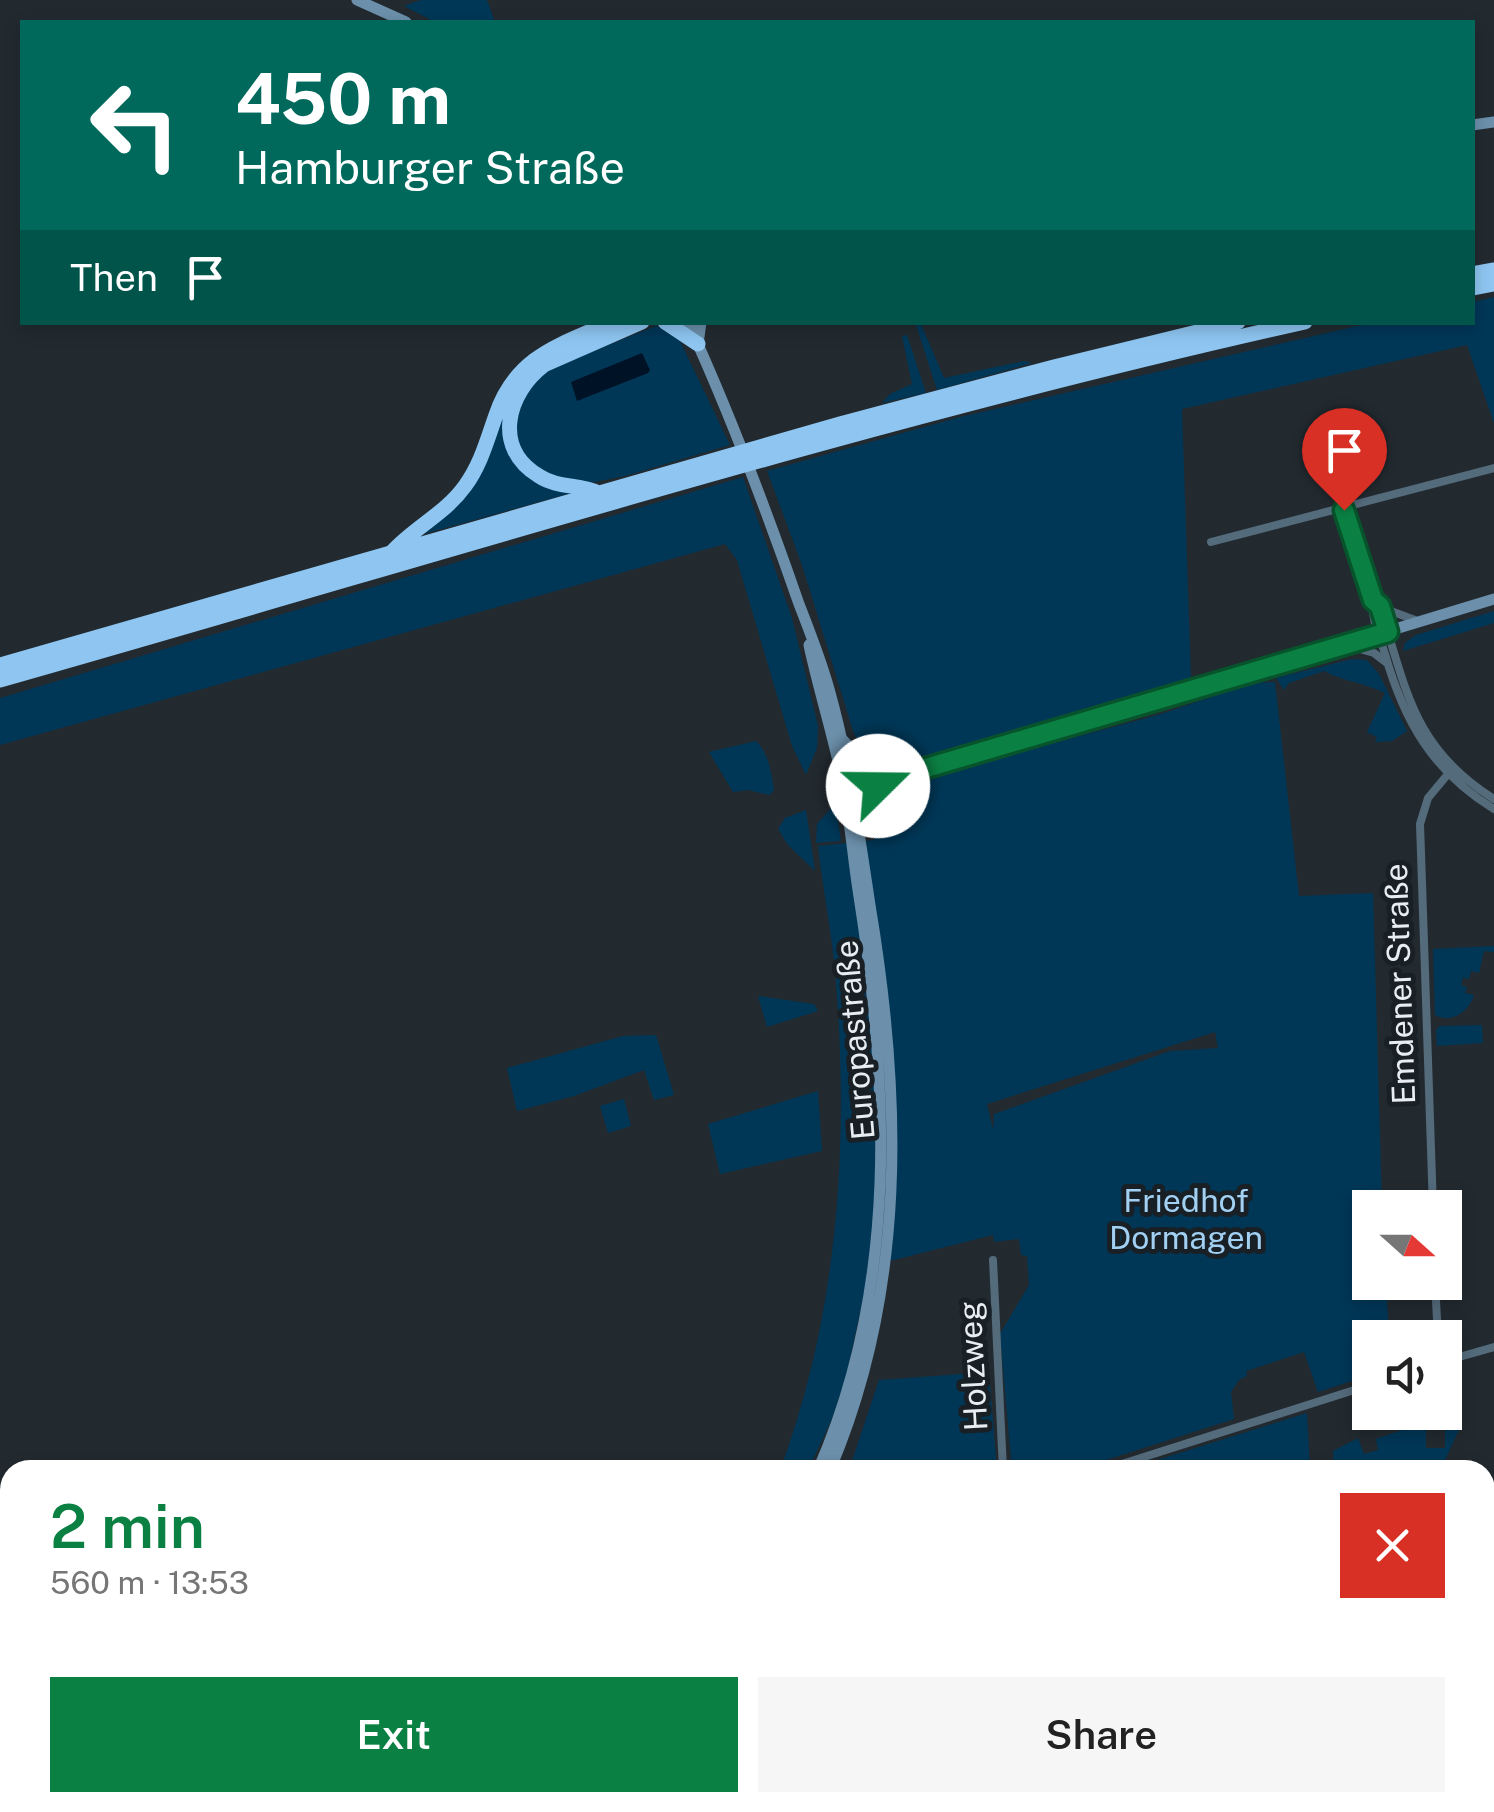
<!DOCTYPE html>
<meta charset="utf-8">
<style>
:root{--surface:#fff;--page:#f6f6f6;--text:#222;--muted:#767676;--accent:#0b8043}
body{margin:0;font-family:"Public Sans",sans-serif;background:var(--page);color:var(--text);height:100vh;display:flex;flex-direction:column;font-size:38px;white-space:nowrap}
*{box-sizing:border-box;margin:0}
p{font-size:32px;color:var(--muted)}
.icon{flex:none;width:55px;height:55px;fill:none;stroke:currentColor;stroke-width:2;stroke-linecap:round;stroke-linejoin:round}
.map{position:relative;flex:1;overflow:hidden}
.details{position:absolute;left:0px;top:1460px;width:1495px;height:352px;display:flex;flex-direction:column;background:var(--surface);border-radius:30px 30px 0 0;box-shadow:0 5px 15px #0003}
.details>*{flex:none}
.hud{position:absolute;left:20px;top:20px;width:1455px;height:305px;border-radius:0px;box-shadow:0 5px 15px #0003;background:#00695c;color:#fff;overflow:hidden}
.needle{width:65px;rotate:111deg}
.tools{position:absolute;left:1352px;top:1190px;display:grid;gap:20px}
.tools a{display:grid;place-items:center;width:110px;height:110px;border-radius:0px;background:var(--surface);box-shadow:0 5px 15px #0003;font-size:50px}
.pin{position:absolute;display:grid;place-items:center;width:85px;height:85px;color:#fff;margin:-102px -42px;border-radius:50% 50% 50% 0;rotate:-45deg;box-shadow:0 0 10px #0007}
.pin .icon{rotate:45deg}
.me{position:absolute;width:110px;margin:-55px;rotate:68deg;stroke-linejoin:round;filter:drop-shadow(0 0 8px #0008)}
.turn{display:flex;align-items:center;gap:35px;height:210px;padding:0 50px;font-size:45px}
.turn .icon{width:130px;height:130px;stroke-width:2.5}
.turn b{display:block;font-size:70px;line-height:85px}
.then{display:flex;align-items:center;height:95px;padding:0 50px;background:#0003;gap:20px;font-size:38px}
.round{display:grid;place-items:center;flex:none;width:105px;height:105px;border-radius:0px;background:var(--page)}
.overview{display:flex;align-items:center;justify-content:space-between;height:170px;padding:0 50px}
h1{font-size:60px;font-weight:600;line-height:75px;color:var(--accent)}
.primary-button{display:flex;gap:20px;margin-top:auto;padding:20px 50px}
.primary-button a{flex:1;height:115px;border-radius:0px;background:var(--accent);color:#fff;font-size:40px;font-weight:600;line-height:115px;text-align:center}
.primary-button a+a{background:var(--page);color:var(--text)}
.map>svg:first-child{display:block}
</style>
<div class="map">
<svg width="1494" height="1812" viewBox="0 0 1494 1812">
<rect width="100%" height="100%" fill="#222a30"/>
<path fill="#003757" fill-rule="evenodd" d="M 421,0 L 487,0 L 495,22 L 435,22 L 404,6 Z
M 1494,297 L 1494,423 L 1467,345 L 1182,409 L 1191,679 C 1126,699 924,776 868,758 L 868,753 L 854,734 L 802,565 L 767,471 L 960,417 L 1370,323 L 1472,322 L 1473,302 Z
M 921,324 L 944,378 L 1024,361 L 1032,363 L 937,390 L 916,325 Z
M 656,326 L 665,328 L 679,339 L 730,445 L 625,476 L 585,484 L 566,482 L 530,465 L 512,430 L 515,404 L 548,369 Z
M 907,335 L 926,393 L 882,403 L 890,394 L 912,384 L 902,336 Z
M 515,387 L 516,459 L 578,491 L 413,537 L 456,504 Z
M 743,477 L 792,618 L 818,726 L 817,748 L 806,775 L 792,746 L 737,560 L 725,544 L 0,745 L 0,698 Z
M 1494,611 L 1494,623 L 1403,651 L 1405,643 L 1416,635 Z
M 1352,659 L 1367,660 L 1379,674 L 1407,731 L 1392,741 L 1375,742 L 1377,737 L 1367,732 L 1385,693 C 1362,682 1345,682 1324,671 L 1289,683 L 1284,690 L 1276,678 Z
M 1275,682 L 1299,896 L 1373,893 L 1382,1207 L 1370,1208 L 1370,1282 L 1386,1283 L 1389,1337 L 1370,1338 L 1370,1375 L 1318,1392 L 1304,1352 L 1246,1371 L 1247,1376 L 1239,1380 L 1231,1392 L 1234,1419 L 1075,1470 L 1012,1470 L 1000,1334 L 1029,1285 L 1027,1256 L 1021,1255 L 1019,1239 L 994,1242 L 993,1235 L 870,1266 L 846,1377 L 832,1419 L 808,1470 L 780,1470 C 838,1315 849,1146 836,982 C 833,939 823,891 818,846 L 874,840 C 874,815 873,796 899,785 L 1161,714 L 1253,683 ZM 1215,1032 L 1218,1048 L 1170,1051 L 994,1114 L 993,1130 L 987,1104 Z
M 756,741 C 768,752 772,774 774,790 L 770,795 L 748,790 L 733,792 L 709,752 Z
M 832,807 L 838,821 L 841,841 L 816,843 L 817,824 Z
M 806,810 L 815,871 L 788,845 L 778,829 L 785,818 Z
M 1494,946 L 1494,952 L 1484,951 L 1479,973 L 1471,971 L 1469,979 L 1463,978 L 1461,985 L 1467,987 L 1465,993 L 1474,995 C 1469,1012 1451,1024 1435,1015 L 1433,949 Z
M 758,996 L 814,1004 L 818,1011 L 767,1027 Z
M 1482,1025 L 1483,1043 L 1437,1046 L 1436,1030 L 1440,1026 Z
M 656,1035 L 674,1095 L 654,1100 L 644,1070 L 574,1096 L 517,1111 L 507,1068 L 623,1036 Z
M 818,1091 L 822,1151 L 720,1174 L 708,1124 Z
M 624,1099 L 631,1126 L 608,1133 L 600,1106 Z
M 989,1372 L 997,1470 L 849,1470 L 879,1380 Z
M 1445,1393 L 1452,1397 L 1446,1410 L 1462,1423 L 1445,1460 L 1425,1460 L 1403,1469 L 1401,1466 L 1384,1470 L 1382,1466 L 1368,1470 L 1334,1470 L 1333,1451 L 1358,1438 L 1364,1454 L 1378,1450 L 1376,1439 L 1411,1427 L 1407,1413 L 1426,1413 L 1426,1448 L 1445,1448 Z
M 1307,1413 L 1310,1470 L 1126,1470 L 1135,1467 Z
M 70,1802 L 346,1802 L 354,1812 L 69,1812 Z
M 666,1802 L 900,1802 L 900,1803 L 873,1812 L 661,1812 Z
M 1129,1803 L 1318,1803 L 1319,1812 L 1101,1812 Z"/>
<path fill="#001225" d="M 642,353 L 650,370 L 648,373 L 577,401 L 571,382 Z"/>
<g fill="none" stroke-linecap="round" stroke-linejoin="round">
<path stroke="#546b7c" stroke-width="8" d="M 1344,509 L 1373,601 L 1380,607 C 1407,691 1413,748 1494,799
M 1211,542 L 1494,468
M 1373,601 C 1371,620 1380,637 1385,654 C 1404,721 1433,772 1494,809
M 1380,607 L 1415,620
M 1349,646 L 1374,653 L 1387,663
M 1433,1208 L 1420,824 L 1428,798 L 1453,768
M 993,1260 L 1003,1470
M 1435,1282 L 1438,1338
M 1445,1361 L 1494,1347
M 1103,1470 L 1370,1385
M 59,1802 L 67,1812
M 1371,1802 L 1372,1812
M 1486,1812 L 1494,1810"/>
<path stroke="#6c90ab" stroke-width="11" d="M 357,0 L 406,22
M 1472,125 L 1494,122
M 688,322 C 730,414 766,509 799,604 C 810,632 821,660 829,689 C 849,760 859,832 870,905 C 902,1096 907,1289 830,1470
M 698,344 L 701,322
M 809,645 C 818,687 831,728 840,770 C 849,809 852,850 858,890 C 889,1085 899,1285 818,1470
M 842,739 L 859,757 L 888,769
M 843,778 L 899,770
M 847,788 L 1072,727 L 1494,599
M 860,829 L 869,799 L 882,781
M 616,1812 L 622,1802
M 631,1812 L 636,1802"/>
<path stroke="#8ec6f1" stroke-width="15" d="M 1472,274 L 1494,270
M 1472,288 L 1494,284
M 665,322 L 698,344
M 599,493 C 579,484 557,488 539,476 C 492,448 507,393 544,365 L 642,322
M 391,553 C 413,528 445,514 465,486 C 481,464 487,440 496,415 C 516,356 560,345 612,322
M 0,665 L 840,424 L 1054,367 L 1238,322
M 0,680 C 434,557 865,420 1305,322"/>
<path stroke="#a9afb3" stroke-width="2.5" stroke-dasharray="5 10" stroke-linecap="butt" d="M 1485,1607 L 1494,1604
M 901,1812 L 928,1802"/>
</g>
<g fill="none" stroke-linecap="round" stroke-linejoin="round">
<defs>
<path id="route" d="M 878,786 L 882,781 L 1388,632 L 1380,606 L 1373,600 L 1344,510"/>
</defs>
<use href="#route" stroke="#07532c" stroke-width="25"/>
<use href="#route" stroke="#0b8043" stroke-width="18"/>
</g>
<g text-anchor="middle" stroke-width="10" stroke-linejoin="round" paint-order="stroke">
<g font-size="32" fill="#e8edf1" stroke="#182026">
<text transform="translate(1400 984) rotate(-92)" y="11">Emdener Straße</text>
<text transform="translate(855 1040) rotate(-95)" y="11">Europastraße</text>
<text transform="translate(973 1366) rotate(-93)" y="11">Holzweg</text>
</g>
<g font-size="32" fill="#a2d0f3" stroke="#182026">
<text x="1186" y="1212">Friedhof<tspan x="1186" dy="37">Dormagen</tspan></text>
</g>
</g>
</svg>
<div class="tools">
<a><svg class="needle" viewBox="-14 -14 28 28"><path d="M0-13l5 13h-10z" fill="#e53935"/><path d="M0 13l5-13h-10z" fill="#767676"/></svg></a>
<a><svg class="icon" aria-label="sound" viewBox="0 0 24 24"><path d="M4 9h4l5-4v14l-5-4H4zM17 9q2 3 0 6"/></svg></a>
</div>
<div class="pin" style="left:1344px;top:510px;background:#d93025"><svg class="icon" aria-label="arrive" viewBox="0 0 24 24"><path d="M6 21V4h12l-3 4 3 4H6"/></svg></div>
<svg class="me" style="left:878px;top:786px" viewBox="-20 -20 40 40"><circle r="19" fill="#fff"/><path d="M0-13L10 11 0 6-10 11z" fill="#0b8043"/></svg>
<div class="hud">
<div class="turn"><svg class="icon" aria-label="left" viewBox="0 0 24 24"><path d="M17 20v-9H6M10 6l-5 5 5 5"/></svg><div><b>450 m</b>Hamburger Straße</div></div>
<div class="then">Then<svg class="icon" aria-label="arrive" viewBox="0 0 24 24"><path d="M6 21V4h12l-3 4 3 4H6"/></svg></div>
</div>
<section class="details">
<div class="overview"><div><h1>2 min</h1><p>560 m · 13:53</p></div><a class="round" style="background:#d93025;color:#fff"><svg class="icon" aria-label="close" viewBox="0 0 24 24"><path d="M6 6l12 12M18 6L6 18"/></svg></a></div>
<div class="primary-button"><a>Exit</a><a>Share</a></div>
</section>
</div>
